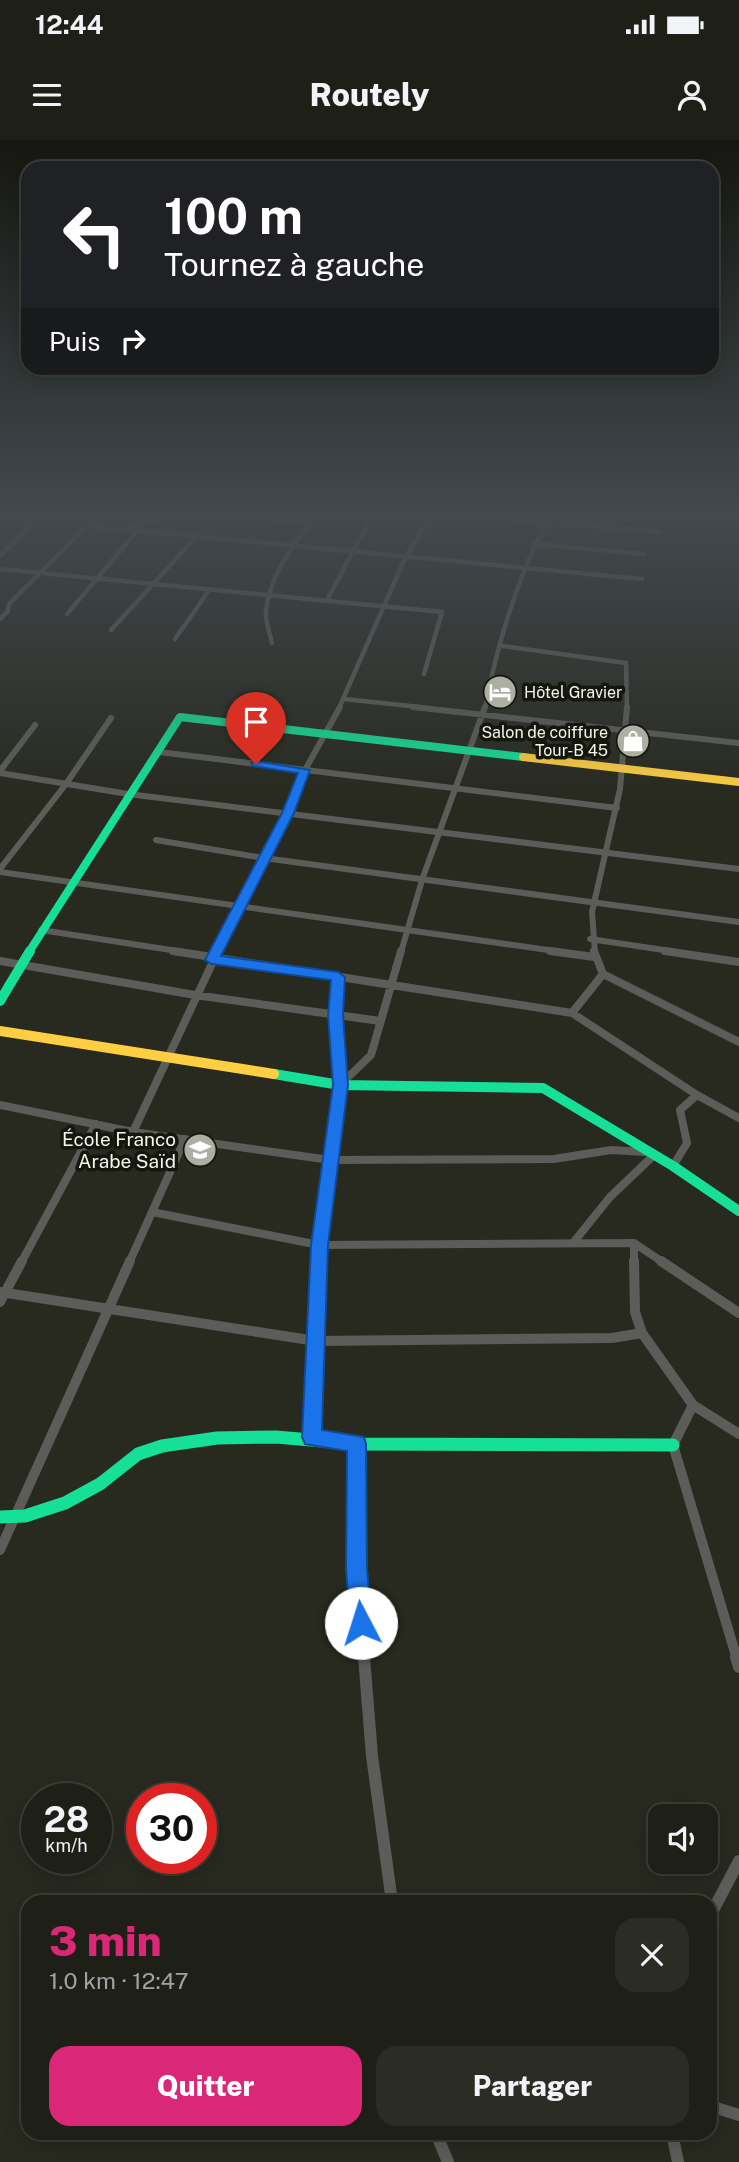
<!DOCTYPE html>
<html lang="fr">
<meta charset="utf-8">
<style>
:root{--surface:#1e2018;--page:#2b2d25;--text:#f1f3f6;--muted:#a1a3a2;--line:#3c3e37;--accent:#db2777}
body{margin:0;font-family:"Public Sans",sans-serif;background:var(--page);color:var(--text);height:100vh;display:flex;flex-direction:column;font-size:26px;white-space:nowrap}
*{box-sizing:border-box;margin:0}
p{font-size:23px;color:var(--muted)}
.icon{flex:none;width:38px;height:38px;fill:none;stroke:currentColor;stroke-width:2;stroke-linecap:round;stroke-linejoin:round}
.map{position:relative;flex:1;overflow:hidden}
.panel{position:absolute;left:21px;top:1755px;width:696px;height:245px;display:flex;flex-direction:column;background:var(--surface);border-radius:21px;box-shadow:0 4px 18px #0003,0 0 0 2px var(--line)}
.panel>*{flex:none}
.guide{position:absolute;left:21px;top:21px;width:698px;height:214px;border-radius:21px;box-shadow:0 4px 18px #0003,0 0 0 2px var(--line);background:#202124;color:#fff;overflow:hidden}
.tools{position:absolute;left:648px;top:1664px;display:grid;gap:14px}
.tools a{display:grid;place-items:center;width:70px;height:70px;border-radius:14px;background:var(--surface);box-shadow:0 4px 18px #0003,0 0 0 2px var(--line);font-size:35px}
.speed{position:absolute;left:21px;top:1643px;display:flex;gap:14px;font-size:35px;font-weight:700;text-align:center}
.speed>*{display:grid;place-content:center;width:91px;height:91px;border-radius:50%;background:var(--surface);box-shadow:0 4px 18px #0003,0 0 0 2px var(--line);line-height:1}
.speed small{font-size:18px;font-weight:400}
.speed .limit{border:10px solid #d22;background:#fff;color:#111}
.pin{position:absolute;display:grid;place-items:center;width:60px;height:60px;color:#fff;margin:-72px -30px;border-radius:50% 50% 50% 0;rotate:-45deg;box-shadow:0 0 7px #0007}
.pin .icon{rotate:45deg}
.me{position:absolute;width:77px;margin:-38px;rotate:355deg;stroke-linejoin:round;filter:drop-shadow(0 0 5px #0008)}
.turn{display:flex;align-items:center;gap:24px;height:147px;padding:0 28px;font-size:32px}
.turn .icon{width:91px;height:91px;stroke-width:2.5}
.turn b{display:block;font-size:49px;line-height:60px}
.then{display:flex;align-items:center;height:66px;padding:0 28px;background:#0003;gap:14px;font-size:26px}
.round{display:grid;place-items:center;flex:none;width:74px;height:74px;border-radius:21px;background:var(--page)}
.headline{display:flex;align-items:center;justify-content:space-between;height:119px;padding:0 28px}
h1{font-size:42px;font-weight:800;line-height:52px;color:var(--accent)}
.button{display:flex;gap:14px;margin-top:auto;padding:14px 28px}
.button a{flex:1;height:80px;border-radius:21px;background:var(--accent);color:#fff;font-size:28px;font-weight:800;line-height:80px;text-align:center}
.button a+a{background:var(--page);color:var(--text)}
.status{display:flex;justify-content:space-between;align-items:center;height:49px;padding:0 35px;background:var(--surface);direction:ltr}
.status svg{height:19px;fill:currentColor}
header{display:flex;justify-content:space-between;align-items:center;height:91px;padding:0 28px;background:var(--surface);font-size:32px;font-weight:800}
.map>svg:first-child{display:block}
</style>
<div class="status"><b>12:44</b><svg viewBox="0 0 49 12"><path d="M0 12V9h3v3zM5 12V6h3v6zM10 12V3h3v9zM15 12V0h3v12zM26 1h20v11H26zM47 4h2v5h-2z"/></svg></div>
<header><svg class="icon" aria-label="menu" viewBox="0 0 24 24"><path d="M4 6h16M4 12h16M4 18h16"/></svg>Routely<svg class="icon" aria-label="person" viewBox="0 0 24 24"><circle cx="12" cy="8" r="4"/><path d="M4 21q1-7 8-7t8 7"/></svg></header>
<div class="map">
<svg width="739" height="2022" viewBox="0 0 739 2022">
<rect width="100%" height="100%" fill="#282a20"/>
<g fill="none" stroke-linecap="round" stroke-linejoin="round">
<path stroke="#5c5d58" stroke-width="4.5" d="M 477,376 L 659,392
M 241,377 L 310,383
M 88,386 L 642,439
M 605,387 L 612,376
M 127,388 L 168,376
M 534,404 L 644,414
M 0,416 L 33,383
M 0,429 L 442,472 L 424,534
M 327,460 L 372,376
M 67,474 L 138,390
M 0,479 L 8,471 L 9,464 L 92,381 L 93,376
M 111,490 L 196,397
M 175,499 L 210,449
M 272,503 C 270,493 265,482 266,471 C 269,437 295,401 317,376
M 502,506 L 626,523 L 627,568
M 344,559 L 429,568
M 339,568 L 406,416 L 431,376
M 485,568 C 496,509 520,427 551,376"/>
<path stroke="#5c5d58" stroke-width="6" d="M 413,567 L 739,603
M 159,612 L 617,668
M 0,631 L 35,585
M 0,633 L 128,654 L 739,729
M 156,700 L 264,718 L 739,782
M 0,729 L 66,644 L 111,578
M 0,732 L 562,812
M 41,790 L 184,812
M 590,799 L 677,812
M 217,812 L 288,673 L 305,630 L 340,567
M 401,812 L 423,737 L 485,567
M 595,812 L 592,772 L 620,649 L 627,567"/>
<path stroke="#5c5d58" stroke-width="8" d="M 173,811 L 572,873 L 697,955 L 739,978
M 550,811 L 594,817
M 665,811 L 739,822
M 0,821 L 195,855 L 380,881
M 603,834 L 739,902
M 572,873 L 603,834 L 594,811
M 340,945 L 371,915 L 401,811
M 0,965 L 133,992 L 330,1020 L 554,1019 L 611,1010 L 645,1012
M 133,992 L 218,811
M 673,1026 L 687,1003 L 680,970 L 697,955
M 152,1072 L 319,1105 L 634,1103 L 664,1123
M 573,1103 L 610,1057 L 653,1016
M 634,1103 L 634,1123
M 21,1123 L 96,984
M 129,1123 L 185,999
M 318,1123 L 340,945 L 336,875 L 338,837"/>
<path stroke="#5c5d58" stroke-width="10" d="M 634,1121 L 635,1172 L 642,1193 L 693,1265 L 673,1305 L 737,1519
M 661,1121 L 739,1173
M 0,1152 L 316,1201 L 612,1198 L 642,1193
M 0,1162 L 22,1121
M 693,1265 L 739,1294
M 312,1297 L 318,1121
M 357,1304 L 356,1429 L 364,1519
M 0,1410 L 130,1121"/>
<path stroke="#5c5d58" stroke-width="12" d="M 364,1517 L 372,1616 L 392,1762
M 736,1517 L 739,1527
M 710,1776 L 739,1721
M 710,1966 L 739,1975
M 436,1993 L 448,2022
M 672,1993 L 678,2022"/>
<path stroke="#16e098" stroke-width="8" d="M 29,812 L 180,577 L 523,617"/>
<path stroke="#16e098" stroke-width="10" d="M 0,861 L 30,811
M 274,934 L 340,945 L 543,948 L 673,1026 L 739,1071"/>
<path stroke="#16e098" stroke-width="13" d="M 0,1377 L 25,1376 L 65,1363 L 100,1344 L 138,1314 L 162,1306 L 217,1298 L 276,1297 L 357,1304 L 673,1305"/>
<path stroke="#ffcf43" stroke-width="8" d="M 523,617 L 739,642"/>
<path stroke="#ffcf43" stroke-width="10" d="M 0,891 L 274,934"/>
</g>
<linearGradient id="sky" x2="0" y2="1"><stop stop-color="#161712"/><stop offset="0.57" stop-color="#424a4e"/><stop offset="1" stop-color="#424a4e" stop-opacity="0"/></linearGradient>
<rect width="739" height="659" fill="url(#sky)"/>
<path fill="#1a73e8" stroke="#114b97" stroke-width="2" d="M 256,621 L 310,630 L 294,673 L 221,816 L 338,832 L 345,837 L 343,875 L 348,945 L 328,1105 L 322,1290 L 364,1297 L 366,1304 L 367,1429 L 372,1483 L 368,1490 L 361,1493 L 353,1490 L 350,1483 L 346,1429 L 347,1311 L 305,1304 L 302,1297 L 311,1105 L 333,945 L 328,875 L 331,840 L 212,824 L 205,820 L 282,673 L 298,633 L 252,626 L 252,622 Z"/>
<defs>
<symbol id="hotel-disc" viewBox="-11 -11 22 22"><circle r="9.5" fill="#adafa3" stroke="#15160d"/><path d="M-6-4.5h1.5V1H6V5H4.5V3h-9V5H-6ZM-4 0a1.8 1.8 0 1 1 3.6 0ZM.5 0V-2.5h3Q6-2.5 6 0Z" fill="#fff"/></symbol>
<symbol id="shop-disc" viewBox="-11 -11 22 22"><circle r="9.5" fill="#adafa3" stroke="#15160d"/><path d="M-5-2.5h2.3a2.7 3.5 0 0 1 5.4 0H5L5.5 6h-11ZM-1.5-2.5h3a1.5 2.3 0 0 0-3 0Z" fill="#fff"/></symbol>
<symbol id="school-disc" viewBox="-11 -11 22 22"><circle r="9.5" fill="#adafa3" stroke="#15160d"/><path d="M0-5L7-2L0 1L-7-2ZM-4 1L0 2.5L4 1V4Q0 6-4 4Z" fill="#fff"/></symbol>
</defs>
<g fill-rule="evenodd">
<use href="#hotel-disc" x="481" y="533" width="38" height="38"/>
<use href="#shop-disc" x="614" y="582" width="38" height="38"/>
<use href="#school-disc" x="181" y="991" width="38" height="38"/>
</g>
<g text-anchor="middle" stroke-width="7" stroke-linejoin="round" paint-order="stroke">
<g font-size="16" fill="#f4f6ea" stroke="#15160d" text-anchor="start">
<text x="524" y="558">Hôtel Gravier</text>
<text x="608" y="598" text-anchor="end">Salon de coiffure<tspan x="608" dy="18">Tour-B 45</tspan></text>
</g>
<g font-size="19" fill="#f4f6ea" stroke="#15160d" text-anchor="end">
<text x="176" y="1006">École Franco<tspan x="176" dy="22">Arabe Saïd</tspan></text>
</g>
</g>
</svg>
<div class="tools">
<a><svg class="icon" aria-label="sound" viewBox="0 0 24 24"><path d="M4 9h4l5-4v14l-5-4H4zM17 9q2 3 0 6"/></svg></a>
</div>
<div class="speed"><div>28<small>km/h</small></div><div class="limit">30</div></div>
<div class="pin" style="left:256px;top:624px;background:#d93025"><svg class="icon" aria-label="arrive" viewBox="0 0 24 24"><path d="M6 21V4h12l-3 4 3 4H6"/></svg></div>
<svg class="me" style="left:361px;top:1483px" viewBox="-20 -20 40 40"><circle r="19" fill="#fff"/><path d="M0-13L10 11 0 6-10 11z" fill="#1a73e8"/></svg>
<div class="guide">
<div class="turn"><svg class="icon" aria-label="left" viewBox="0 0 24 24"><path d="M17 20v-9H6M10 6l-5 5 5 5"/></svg><div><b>100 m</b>Tournez à gauche</div></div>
<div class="then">Puis<svg class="icon" aria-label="right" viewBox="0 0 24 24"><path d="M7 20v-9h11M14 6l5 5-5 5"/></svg></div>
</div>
<section class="panel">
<div class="headline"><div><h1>3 min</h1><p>1.0 km · 12:47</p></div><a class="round"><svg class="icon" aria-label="close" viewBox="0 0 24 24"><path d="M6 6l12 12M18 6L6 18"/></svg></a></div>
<div class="button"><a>Quitter</a><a>Partager</a></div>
</section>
</div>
